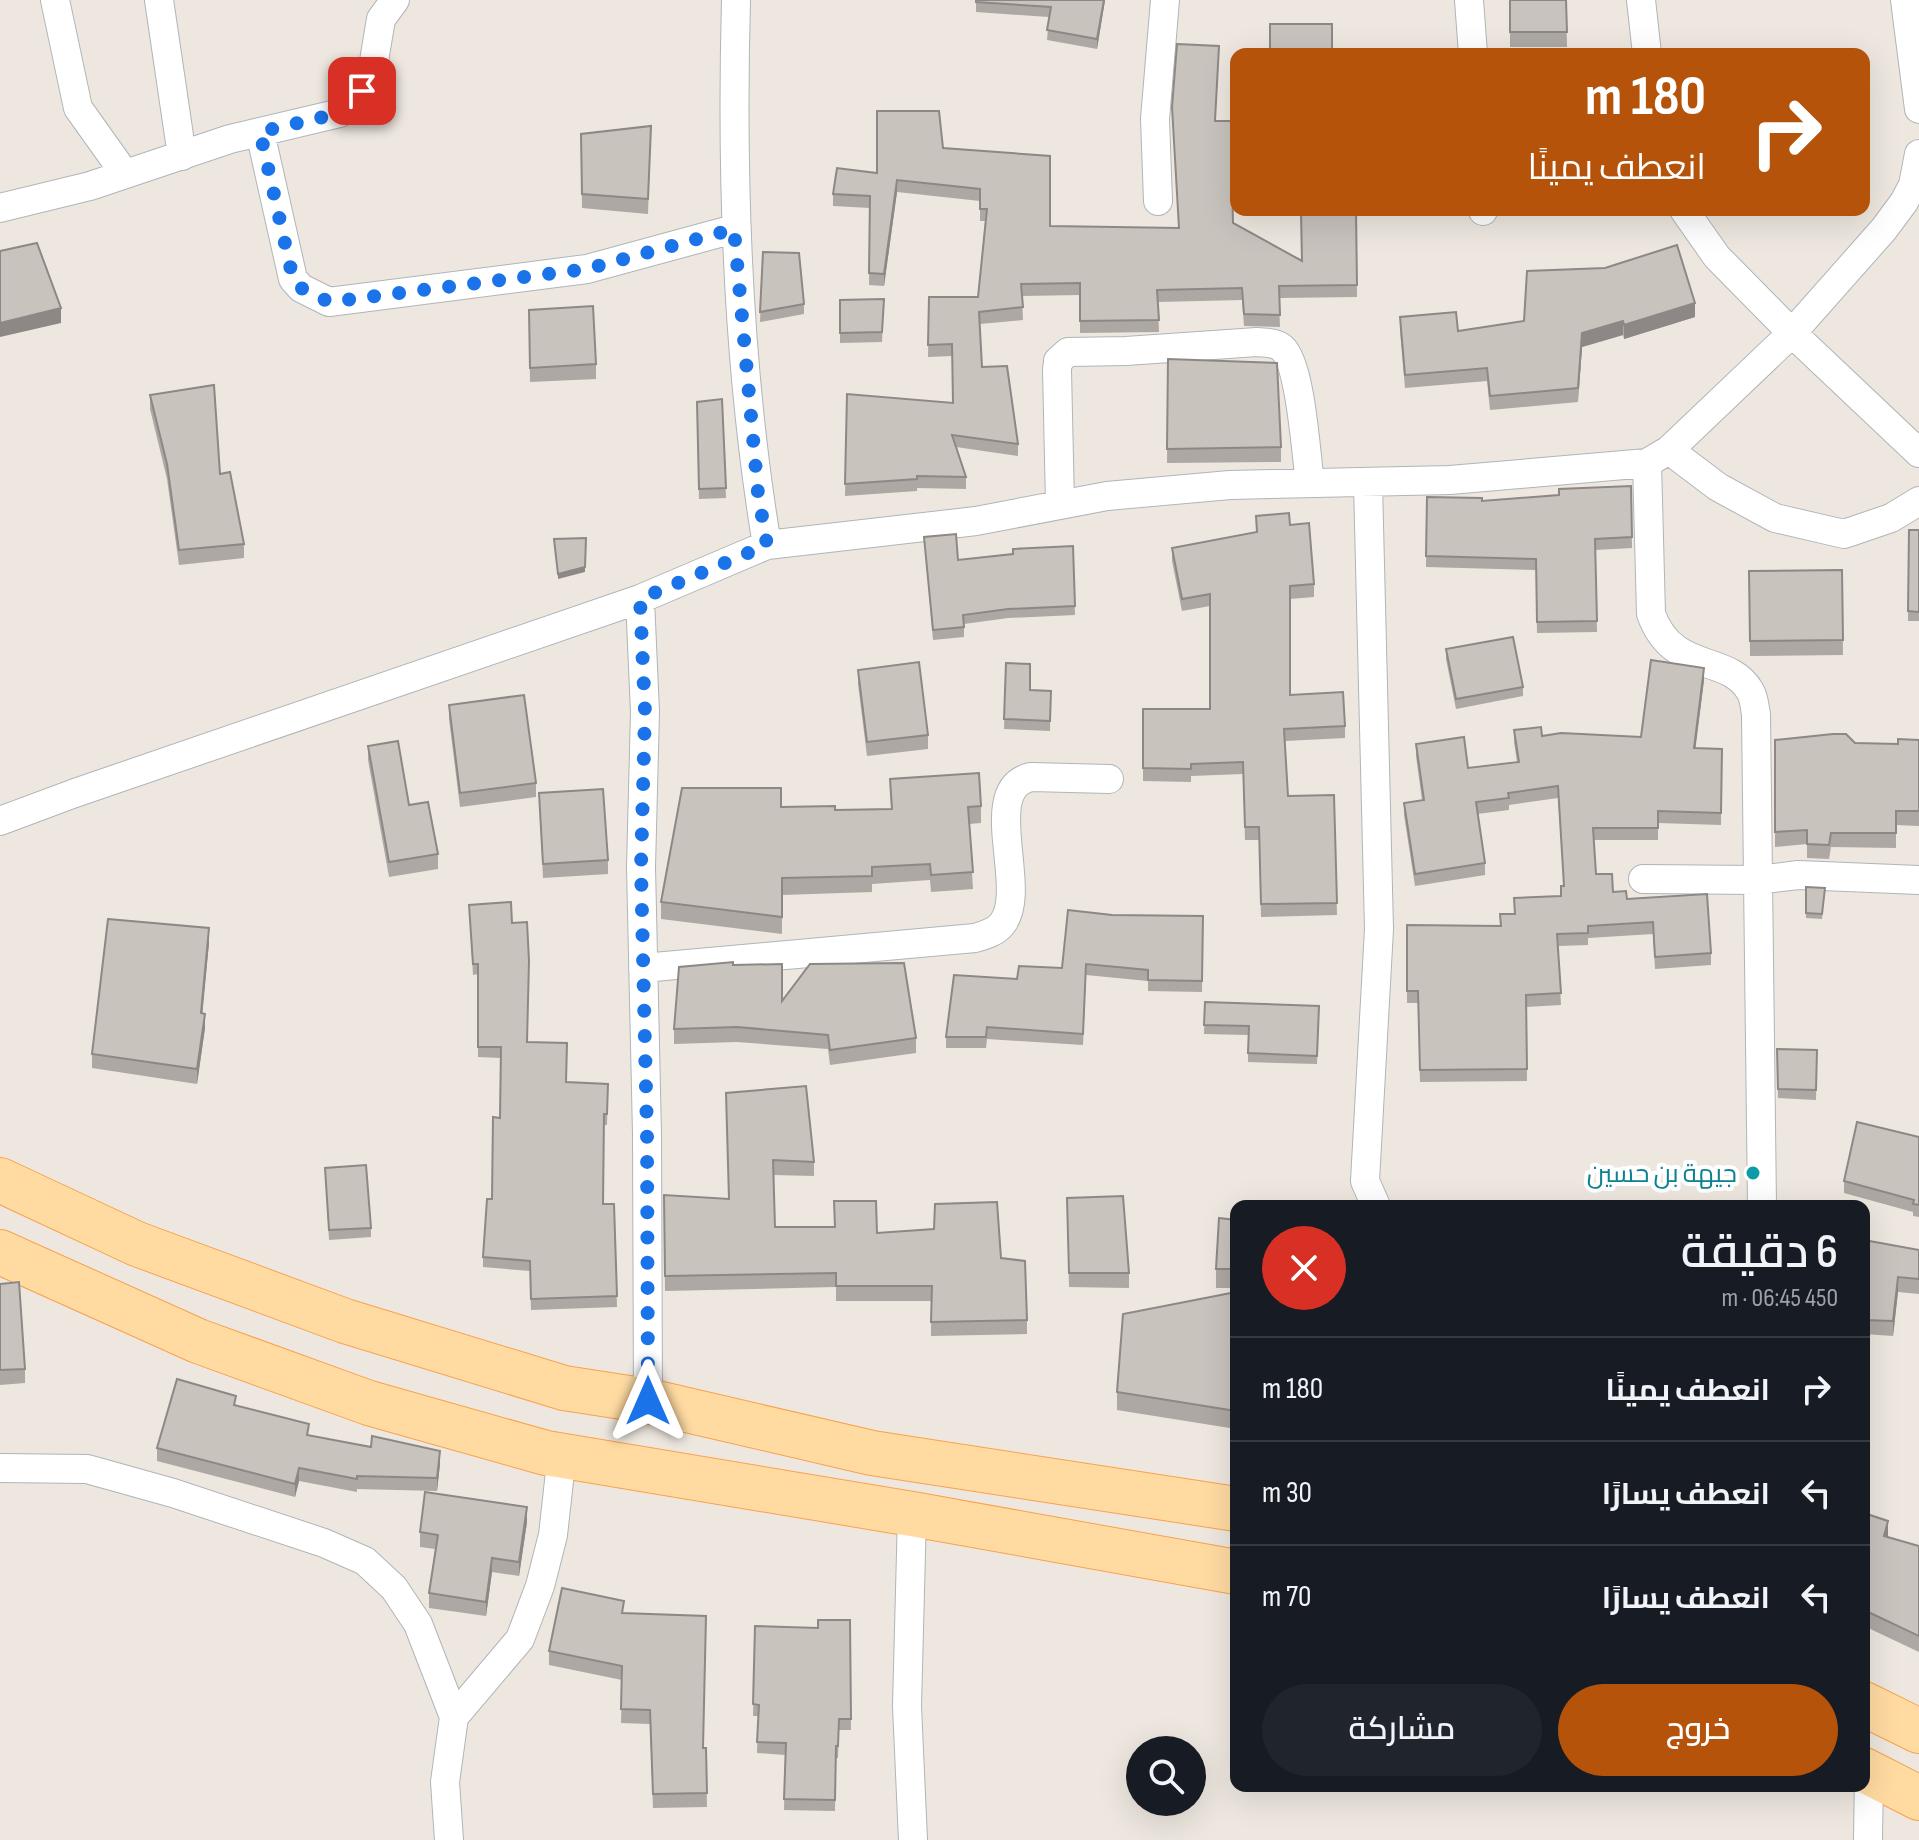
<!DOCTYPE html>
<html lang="ar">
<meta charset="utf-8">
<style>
:root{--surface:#171b24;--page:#20242c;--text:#f1f3f6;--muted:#9ea1a6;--line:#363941;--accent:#b45309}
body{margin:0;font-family:"Sofia Sans Condensed",Cairo,sans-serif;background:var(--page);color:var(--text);direction:rtl;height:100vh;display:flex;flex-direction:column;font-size:30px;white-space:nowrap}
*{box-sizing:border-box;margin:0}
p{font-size:26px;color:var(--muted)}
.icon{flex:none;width:44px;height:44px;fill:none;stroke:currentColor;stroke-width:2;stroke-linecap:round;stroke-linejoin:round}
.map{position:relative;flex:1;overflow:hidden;direction:ltr}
.side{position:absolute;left:1230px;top:1200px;width:640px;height:592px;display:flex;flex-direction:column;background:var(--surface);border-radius:16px;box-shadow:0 8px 32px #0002;direction:rtl}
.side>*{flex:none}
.guide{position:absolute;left:1230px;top:48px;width:640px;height:168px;border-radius:16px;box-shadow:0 8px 32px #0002;direction:rtl;background:#b45309;color:#fff;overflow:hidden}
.buttons{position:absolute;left:1126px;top:1736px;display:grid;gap:16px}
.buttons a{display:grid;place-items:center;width:80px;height:80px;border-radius:50%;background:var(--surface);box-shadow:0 8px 32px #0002;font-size:40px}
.pin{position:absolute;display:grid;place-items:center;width:68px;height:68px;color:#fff;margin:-34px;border-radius:16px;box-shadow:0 4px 12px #0006}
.me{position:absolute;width:88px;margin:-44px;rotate:0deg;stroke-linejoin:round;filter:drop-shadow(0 0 6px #0008)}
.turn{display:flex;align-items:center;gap:28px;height:168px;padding:0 32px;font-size:36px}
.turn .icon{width:104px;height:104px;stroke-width:2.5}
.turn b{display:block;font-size:56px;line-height:68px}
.round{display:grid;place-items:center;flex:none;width:84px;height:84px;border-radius:42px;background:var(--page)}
.overview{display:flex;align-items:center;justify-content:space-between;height:136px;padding:0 32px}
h1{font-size:48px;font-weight:600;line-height:60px}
.primary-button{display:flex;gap:16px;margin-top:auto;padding:16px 32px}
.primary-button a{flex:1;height:92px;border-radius:48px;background:var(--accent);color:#fff;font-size:32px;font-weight:600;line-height:92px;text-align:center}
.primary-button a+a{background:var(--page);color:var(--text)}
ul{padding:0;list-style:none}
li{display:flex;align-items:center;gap:24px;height:104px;padding:0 32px;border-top:2px solid var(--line)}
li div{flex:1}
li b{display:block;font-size:30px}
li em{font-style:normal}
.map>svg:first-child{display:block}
</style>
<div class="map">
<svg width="1919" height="1840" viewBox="0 0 1919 1840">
<rect width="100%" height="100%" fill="#ede7df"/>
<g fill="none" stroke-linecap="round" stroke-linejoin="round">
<defs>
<path id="street" d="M 55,0 L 78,108 L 125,174
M 159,0 L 182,156
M 736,0 C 731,182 737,365 767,545
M 1469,0 L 1473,54
M 1641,0 L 1647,54
M 1905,0 L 1919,109
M 260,132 L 293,279 L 301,288 L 329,302 L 587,269 L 734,229
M 1158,201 L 1155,119 L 1165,0
M 0,208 L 90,186 L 230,139 L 340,113 L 362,91 L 374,61 L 381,19 L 395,0
M 1483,210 L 1483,211
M 1684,210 L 1717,257 L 1792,333 L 1919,453
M 1669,450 L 1718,487 L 1775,518 L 1844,534 L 1891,518 L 1919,501
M 1647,463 L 1651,614 C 1673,675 1728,653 1750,691 C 1754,697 1755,708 1756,715 L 1762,1206
M 1368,484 L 1379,929 L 1365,1181 L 1376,1206
M 1060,504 L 1057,370 L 1058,361 L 1068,352 L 1126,351 L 1257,342 C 1266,343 1275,342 1282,348 C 1301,364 1306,455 1310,483
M 640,599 L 645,712 L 641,867 L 647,1134 L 648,1401
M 0,821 L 75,793 L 640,599 L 767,545 L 976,521 L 1107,496 L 1230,485 L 1450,480 L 1647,463 L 1669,450 L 1688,432 L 1792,333 L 1884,229 L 1904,202 L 1913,185 L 1919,154
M 1643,879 L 1758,880 L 1798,875 L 1919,880
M 643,968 L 975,938 C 985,935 996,932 1002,924 C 1030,890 978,789 1031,777 L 1109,779
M 0,1468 L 87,1469 L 173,1493 L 324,1543 L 365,1561 L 394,1588 L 418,1624 L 454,1717
M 912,1514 L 907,1706 L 913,1840
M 449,1840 L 445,1782 L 454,1717 L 520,1639 L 540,1586 L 553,1535 L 562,1454
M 1868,1840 L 1869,1772"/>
<path id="primary" d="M 0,1180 L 137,1244 L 345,1321 L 564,1388 L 648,1401 L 872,1453 L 1236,1509
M 0,1252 L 198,1341 L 369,1403 L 546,1453 L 912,1514 L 1236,1572
M 1864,1704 L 1919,1731
M 1864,1770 L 1919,1798"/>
</defs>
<use href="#street" stroke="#b0b5b8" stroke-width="30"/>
<use href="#primary" stroke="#f9a14c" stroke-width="46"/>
<use href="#street" stroke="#fff" stroke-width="28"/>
<use href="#primary" stroke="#ffdba2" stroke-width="44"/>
</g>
<path fill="#ada8a3" d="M 976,0 L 1105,0 L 1097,49 L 1047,40 L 1049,17 L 976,12 Z
M 1510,0 L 1566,0 L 1567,47 L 1510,47 Z
M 1172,107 L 1216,121 L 1236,121 L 1236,192 L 1232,192 L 1233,223 L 1302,260 L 1356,211 L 1357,297 L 1279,298 L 1280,327 L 1244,326 L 1242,300 L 1158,302 L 1159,332 L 1080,333 L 1080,295 L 1022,296 L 1023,320 L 980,324 L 982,367 L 1018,444 L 1018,456 L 956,447 L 966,477 L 966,489 L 917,488 L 917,491 L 845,496 L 847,394 L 953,403 L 952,356 L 928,357 L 929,297 L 978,297 L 985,221 L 980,221 L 980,201 L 897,192 L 884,286 L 869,285 L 870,208 L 833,206 L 833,194 L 877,173 L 943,148 L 1050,226 L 1179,228 Z
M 651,126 L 648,214 L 582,208 L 581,134 Z
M 763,252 L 804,304 L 804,314 L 760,322 Z
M 884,299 L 882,342 L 840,343 L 840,300 Z
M 529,310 L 596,364 L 596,379 L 530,382 Z
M 1400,317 L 1458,331 L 1695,317 L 1624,339 L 1623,335 L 1582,347 L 1578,402 L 1490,410 L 1487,381 L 1405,388 L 1400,331 Z
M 1168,359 L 1281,447 L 1281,462 L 1167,463 Z
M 150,395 L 244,544 L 244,558 L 179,565 L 167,479 L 150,409 Z
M 722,399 L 726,498 L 699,499 L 697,402 Z
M 1631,486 L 1632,548 L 1595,550 L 1597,632 L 1537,633 L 1536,570 L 1426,567 L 1427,497 L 1482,501 L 1559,495 Z
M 1256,516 L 1290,525 L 1314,584 L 1314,597 L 1290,599 L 1290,695 L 1345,726 L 1345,738 L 1285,741 L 1288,796 L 1334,795 L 1337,915 L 1261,917 L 1259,840 L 1245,840 L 1243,774 L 1191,776 L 1191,782 L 1143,781 L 1143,709 L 1210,709 L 1210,606 L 1182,611 L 1172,561 L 1172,548 L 1256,532 Z
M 1909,530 L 1919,530 L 1919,621 L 1908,621 Z
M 924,537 L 958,560 L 1073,546 L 1075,615 L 1008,618 L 964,624 L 964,637 L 933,640 Z
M 1842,570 L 1843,655 L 1750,656 L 1749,571 Z
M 1446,649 L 1523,687 L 1523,696 L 1456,709 L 1446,659 Z
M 1006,663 L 1030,690 L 1051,691 L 1050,731 L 1004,729 Z
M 858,670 L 928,735 L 928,749 L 867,756 L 858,684 Z
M 1704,680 L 1695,749 L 1722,749 L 1721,825 L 1658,823 L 1658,840 L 1594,840 L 1596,874 L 1613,892 L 1627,899 L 1711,953 L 1711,965 L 1655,969 L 1653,934 L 1588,938 L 1588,945 L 1558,946 L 1561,1005 L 1526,1007 L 1527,1081 L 1420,1082 L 1418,1003 L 1407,1003 L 1407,925 L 1500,926 L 1500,914 L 1514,914 L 1514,898 L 1561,896 L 1564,886 L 1558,798 L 1509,805 L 1509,810 L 1477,814 L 1485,863 L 1485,875 L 1415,886 L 1404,815 L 1404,803 L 1422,800 L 1416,756 L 1416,744 L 1468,768 L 1517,762 L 1514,742 L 1514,730 L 1542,736 L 1641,737 Z
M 449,705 L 536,783 L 536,797 L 460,807 L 449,719 Z
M 1775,740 L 1898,744 L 1919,740 L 1919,826 L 1896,825 L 1896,848 L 1831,847 L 1829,859 L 1807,858 L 1807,844 L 1775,847 Z
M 368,746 L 409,805 L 438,854 L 438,869 L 389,877 L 368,760 Z
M 890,779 L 981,806 L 981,823 L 969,824 L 973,889 L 931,892 L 930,880 L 872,884 L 872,892 L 782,895 L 782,934 L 661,919 L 661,902 L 781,807 L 835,810 L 891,809 Z
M 539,793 L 608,860 L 608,874 L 543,878 Z
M 1806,887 L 1825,888 L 1822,919 L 1806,918 Z
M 469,905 L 512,923 L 527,1042 L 566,1083 L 608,1084 L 607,1125 L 604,1125 L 603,1204 L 614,1204 L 617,1307 L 531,1310 L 530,1271 L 483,1267 L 483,1257 L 492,1199 L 500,1118 L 501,1058 L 478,1057 L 478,974 L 473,975 Z
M 1112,915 L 1203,916 L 1202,992 L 1148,991 L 1148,981 L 1086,975 L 1083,1045 L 987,1039 L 986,1048 L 946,1048 L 946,1037 L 1017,979 L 1062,968 Z
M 209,943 L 202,1013 L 205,1028 L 197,1084 L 92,1068 L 92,1054 Z
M 733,965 L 782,1001 L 916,1038 L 916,1053 L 830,1065 L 828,1049 L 737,1042 L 674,1044 L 674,1029 Z
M 1205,1002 L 1319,1006 L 1317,1064 L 1248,1062 L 1248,1035 L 1204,1034 Z
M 1777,1049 L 1817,1050 L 1816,1100 L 1778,1098 Z
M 726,1093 L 814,1162 L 814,1176 L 773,1175 L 775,1227 L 877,1233 L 1001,1258 L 1027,1320 L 1027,1334 L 931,1336 L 931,1301 L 836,1301 L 836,1287 L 665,1291 L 664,1195 L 729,1199 Z
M 1919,1137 L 1919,1217 L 1913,1216 L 1913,1212 L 1844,1193 L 1844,1181 Z
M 325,1168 L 371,1228 L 371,1237 L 329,1240 Z
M 1067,1212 L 1129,1273 L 1129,1288 L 1069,1287 Z
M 1236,1220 L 1236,1288 L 1216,1288 L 1216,1269 Z
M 1864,1240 L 1919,1250 L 1919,1294 L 1898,1292 L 1893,1336 L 1864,1334 Z
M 0,1284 L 25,1369 L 25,1383 L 0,1385 Z
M 1236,1292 L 1236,1429 L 1117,1410 L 1117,1392 Z
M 309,1435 L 440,1464 L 437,1491 L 357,1489 L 357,1492 L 299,1481 L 295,1497 L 157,1461 L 157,1448 Z
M 1864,1513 L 1888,1537 L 1919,1546 L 1919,1652 L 1864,1626 Z
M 527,1522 L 519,1576 L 492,1572 L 486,1616 L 429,1608 L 429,1593 L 435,1549 L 420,1547 L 420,1532 Z
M 624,1613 L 703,1748 L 706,1748 L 707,1807 L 653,1808 L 650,1724 L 621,1723 L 622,1680 L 549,1665 L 549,1651 Z
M 850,1620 L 851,1730 L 839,1730 L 838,1758 L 836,1758 L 835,1811 L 784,1810 L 785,1755 L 757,1753 L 758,1716 L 753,1716 L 755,1626 L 818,1628 Z"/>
<path fill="#8d8885" d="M 1104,0 L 1105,0 L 1097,49 L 1097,39 Z
M 897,180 L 897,192 L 884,286 L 884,274 Z
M 1695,303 L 1695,317 L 1624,339 L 1624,325 Z
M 61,308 L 61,323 L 0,337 L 0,323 Z
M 1623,321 L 1623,335 L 1582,347 L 1578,402 L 1582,333 Z
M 585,567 L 585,572 L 558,579 L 558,574 Z
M 1704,668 L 1704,680 L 1694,760 L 1694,748 Z
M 209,928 L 209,943 L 201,1028 L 201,1013 Z
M 205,1014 L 205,1028 L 197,1084 L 197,1069 Z
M 1898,1277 L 1898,1292 L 1893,1336 L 1893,1321 Z
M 440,1451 L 440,1464 L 437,1491 L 437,1478 Z
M 299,1468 L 299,1481 L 295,1497 L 295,1484 Z
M 527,1507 L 527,1522 L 519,1576 L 519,1562 Z
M 1888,1521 L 1888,1537 L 1884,1536 Z
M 492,1558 L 492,1572 L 486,1616 L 486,1602 Z"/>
<path fill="#c9c3be" stroke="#8d8885" stroke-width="2" d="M 976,0 L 1104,0 L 1097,39 L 1047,30 L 1051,7 L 976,2 Z
M 1510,0 L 1566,0 L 1567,32 L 1510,32 Z
M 1270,24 L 1332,24 L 1332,54 L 1270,54 Z
M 1177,44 L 1219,46 L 1215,121 L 1236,121 L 1236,180 L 1232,180 L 1233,223 L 1302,261 L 1301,212 L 1356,211 L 1357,285 L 1279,286 L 1280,315 L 1244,314 L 1242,288 L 1157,290 L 1159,320 L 1080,321 L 1080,283 L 1021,284 L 1023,307 L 979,312 L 982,367 L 1007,366 L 1018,444 L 952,435 L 966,477 L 917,476 L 917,479 L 845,484 L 847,394 L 953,403 L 952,344 L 928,345 L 929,297 L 978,297 L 987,209 L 980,209 L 980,189 L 897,180 L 884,274 L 869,273 L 870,196 L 833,194 L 837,168 L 877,173 L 877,111 L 939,111 L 943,148 L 1050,156 L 1050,226 L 1179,228 L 1172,107 Z
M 651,126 L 648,199 L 582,194 L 581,134 Z
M 37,243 L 61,308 L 0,323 L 0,251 Z
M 1677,245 L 1695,303 L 1624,325 L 1623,321 L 1582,333 L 1578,388 L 1490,396 L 1487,368 L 1405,375 L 1400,317 L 1456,312 L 1458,331 L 1524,321 L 1527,271 L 1605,268 Z
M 763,252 L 799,253 L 804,304 L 760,312 Z
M 884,299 L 882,332 L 840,333 L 840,300 Z
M 593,306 L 596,364 L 530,368 L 529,310 Z
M 1168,359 L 1277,363 L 1281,447 L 1167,449 Z
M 214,385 L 220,474 L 230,472 L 244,544 L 179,550 L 167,464 L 150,395 Z
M 722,399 L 726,488 L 699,489 L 697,402 Z
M 1631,486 L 1632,537 L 1595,539 L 1597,621 L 1537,622 L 1536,559 L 1426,556 L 1427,497 L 1482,498 L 1482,501 L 1559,495 L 1559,489 Z
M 1289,513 L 1290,525 L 1309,523 L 1314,584 L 1290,586 L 1290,695 L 1343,692 L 1345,726 L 1284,729 L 1288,796 L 1334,795 L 1337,903 L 1261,904 L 1259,827 L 1245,827 L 1243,762 L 1191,764 L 1191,769 L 1143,768 L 1143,709 L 1210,709 L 1210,594 L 1182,599 L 1172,548 L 1257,532 L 1256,516 Z
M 1909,530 L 1919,530 L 1919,612 L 1908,611 Z
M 956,534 L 958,560 L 1013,554 L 1013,549 L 1073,546 L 1075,606 L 1008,609 L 963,615 L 964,627 L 933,630 L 924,537 Z
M 586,538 L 585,567 L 558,574 L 554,539 Z
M 1842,570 L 1843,640 L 1750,641 L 1749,571 Z
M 1513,637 L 1523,687 L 1456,699 L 1446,649 Z
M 1651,660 L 1704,668 L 1694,748 L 1722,749 L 1721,813 L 1658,811 L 1658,828 L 1593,828 L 1596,874 L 1612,874 L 1613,892 L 1626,891 L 1627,899 L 1707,894 L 1711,953 L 1655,957 L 1653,922 L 1588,926 L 1588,933 L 1557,934 L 1561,993 L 1526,995 L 1527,1069 L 1420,1070 L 1418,991 L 1407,991 L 1407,925 L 1501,926 L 1500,914 L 1515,914 L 1514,898 L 1561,896 L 1561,886 L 1564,886 L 1558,786 L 1508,793 L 1509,798 L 1476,802 L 1485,863 L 1415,874 L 1404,803 L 1424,800 L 1416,744 L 1464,737 L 1468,768 L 1519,762 L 1514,730 L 1541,727 L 1542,736 L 1561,733 L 1641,737 Z
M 919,662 L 928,735 L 867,742 L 858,670 Z
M 1006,663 L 1030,664 L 1030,690 L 1051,691 L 1050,721 L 1004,719 Z
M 524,695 L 536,783 L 460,793 L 449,705 Z
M 1833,734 L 1846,734 L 1855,743 L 1898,744 L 1898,739 L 1919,740 L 1919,811 L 1896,811 L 1896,833 L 1831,833 L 1829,845 L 1807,844 L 1807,830 L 1775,832 L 1775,740 Z
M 398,741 L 409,805 L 428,802 L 438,854 L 389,862 L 368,746 Z
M 979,773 L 981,806 L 968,807 L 973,872 L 931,875 L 930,864 L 872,867 L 872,876 L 782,878 L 782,917 L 661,902 L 682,788 L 781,788 L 781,807 L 835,806 L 835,810 L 892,809 L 890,779 Z
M 603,789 L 608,860 L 543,864 L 539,793 Z
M 1806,887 L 1825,888 L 1822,914 L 1806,913 Z
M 511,902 L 512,923 L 527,922 L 529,961 L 527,1042 L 567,1043 L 566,1082 L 608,1084 L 607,1114 L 604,1114 L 603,1204 L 614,1204 L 617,1296 L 531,1299 L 530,1261 L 483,1257 L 487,1199 L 492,1199 L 493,1117 L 500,1118 L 501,1047 L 478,1047 L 478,964 L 473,964 L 469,905 Z
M 1068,910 L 1112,915 L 1203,916 L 1202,981 L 1148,980 L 1148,970 L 1086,964 L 1083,1034 L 987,1027 L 986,1037 L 946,1037 L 954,975 L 1017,979 L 1019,966 L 1062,968 Z
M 108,919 L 209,928 L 201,1013 L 205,1014 L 197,1069 L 92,1054 Z
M 733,962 L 733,965 L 782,964 L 782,1001 L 810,964 L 904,963 L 916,1038 L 830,1050 L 828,1035 L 737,1027 L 674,1029 L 679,967 Z
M 1205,1002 L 1319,1006 L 1317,1056 L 1248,1053 L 1249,1026 L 1204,1025 Z
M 1777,1049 L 1817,1050 L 1816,1090 L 1778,1089 Z
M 806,1086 L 814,1162 L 773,1160 L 775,1227 L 835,1227 L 834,1201 L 876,1201 L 877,1233 L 934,1229 L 935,1204 L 997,1202 L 1001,1258 L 1025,1261 L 1027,1320 L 931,1322 L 932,1286 L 836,1286 L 836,1273 L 665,1276 L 664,1195 L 729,1199 L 726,1093 Z
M 1857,1122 L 1919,1137 L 1919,1205 L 1913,1204 L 1914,1200 L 1844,1181 Z
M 366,1165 L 371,1228 L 329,1230 L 325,1168 Z
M 1123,1196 L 1129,1273 L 1069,1273 L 1067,1198 Z
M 1219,1218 L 1236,1220 L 1236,1269 L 1216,1269 Z
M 1864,1240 L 1919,1250 L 1919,1279 L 1898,1277 L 1893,1321 L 1864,1320 Z
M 19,1282 L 25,1369 L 0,1370 L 0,1284 Z
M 1236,1292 L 1236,1411 L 1117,1392 L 1123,1314 Z
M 177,1379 L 236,1396 L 234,1405 L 309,1424 L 307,1435 L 371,1447 L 372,1436 L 440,1451 L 437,1478 L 357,1476 L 357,1479 L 299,1468 L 295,1484 L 157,1448 Z
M 425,1492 L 527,1507 L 519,1562 L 492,1558 L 486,1602 L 429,1593 L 438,1535 L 420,1532 Z
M 1864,1513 L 1888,1521 L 1884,1536 L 1919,1546 L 1919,1636 L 1864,1610 Z
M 562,1588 L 624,1601 L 622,1613 L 706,1616 L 703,1748 L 706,1748 L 707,1793 L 653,1794 L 650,1710 L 621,1709 L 622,1666 L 549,1651 Z
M 818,1620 L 850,1620 L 851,1719 L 839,1719 L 838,1746 L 836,1746 L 835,1800 L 784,1799 L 786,1743 L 757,1742 L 759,1705 L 753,1704 L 755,1626 L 818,1628 Z"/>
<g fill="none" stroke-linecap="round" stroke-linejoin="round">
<path stroke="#1a73e8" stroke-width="14" stroke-dasharray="0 25.2" d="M 362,91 L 340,113 L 260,132 L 293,279 L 301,288 L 329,302 L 587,269 L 734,229 L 758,493 L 767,545 L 640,599 L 645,712 L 641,867 L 647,1134 L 648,1401"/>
</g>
<circle fill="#0f9aa8" stroke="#fff" stroke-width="3" cx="1753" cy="1173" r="8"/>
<g text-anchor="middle" stroke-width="8" stroke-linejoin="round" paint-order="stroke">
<g font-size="26" fill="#0d838f" stroke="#fff" text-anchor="end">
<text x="1737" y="1182">جيهة بن حسين</text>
</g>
</g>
</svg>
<div class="buttons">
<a><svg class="icon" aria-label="search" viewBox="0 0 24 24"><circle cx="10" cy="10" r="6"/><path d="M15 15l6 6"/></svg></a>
</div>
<div class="pin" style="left:362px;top:91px;background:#d93025"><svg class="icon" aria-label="arrive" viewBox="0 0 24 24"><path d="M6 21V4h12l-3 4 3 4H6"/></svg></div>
<svg class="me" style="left:648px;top:1401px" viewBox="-20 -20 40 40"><path d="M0-17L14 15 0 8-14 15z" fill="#1a73e8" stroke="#fff" stroke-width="4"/></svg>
<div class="guide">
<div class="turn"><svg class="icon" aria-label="right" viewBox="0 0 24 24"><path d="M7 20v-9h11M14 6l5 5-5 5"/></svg><div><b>180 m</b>انعطف يمينًا</div></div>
</div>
<section class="side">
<div class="overview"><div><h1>6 دقيقة</h1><p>450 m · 06:45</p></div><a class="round" style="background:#d93025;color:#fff"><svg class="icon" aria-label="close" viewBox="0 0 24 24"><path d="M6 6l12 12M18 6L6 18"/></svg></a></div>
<ul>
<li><svg class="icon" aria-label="right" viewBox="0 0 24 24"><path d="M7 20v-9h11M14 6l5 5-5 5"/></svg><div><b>انعطف يمينًا</b></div><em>180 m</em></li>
<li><svg class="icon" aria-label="left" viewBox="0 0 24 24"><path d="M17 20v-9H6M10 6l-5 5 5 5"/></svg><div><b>انعطف يسارًا</b></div><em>30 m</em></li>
<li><svg class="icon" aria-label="left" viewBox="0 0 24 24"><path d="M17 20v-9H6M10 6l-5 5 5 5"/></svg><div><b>انعطف يسارًا</b></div><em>70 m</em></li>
</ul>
<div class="primary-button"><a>خروج</a><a>مشاركة</a></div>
</section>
</div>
